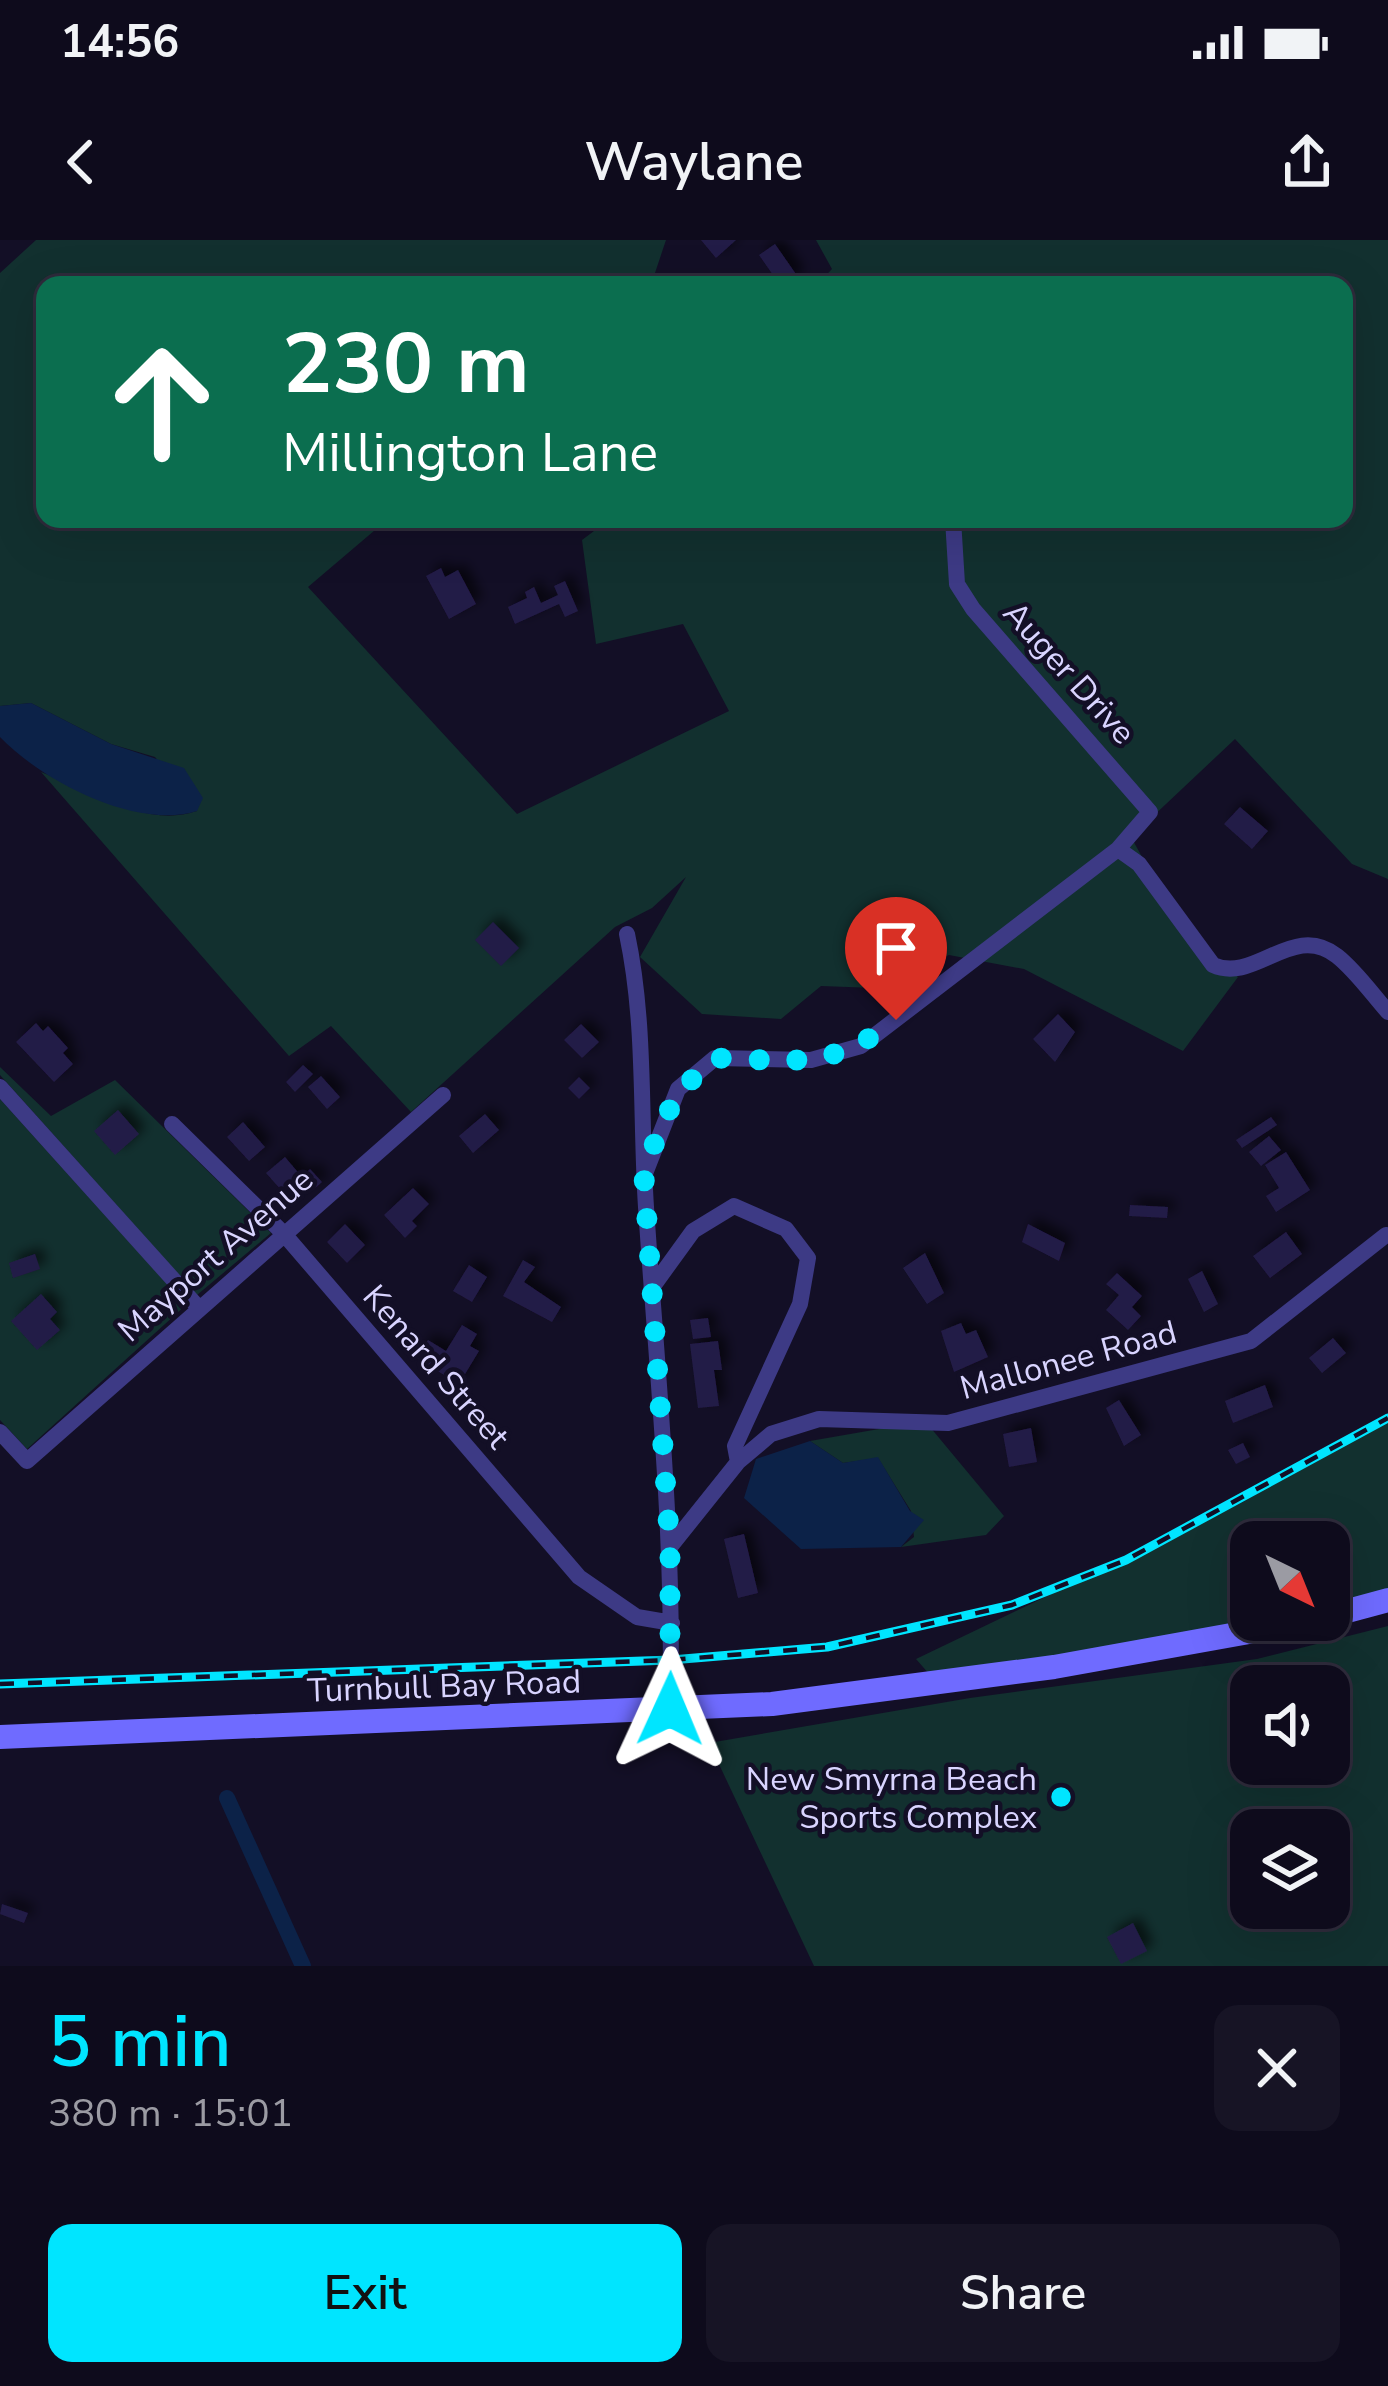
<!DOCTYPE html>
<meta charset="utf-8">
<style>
:root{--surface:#0e0b1c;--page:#171425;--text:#f1f3f6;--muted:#9b9ba3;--line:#2e2b3b;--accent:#00e5ff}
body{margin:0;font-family:"Nunito Sans",sans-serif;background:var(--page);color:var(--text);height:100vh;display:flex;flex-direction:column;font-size:45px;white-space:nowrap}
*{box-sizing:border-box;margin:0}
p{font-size:39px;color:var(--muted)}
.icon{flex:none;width:66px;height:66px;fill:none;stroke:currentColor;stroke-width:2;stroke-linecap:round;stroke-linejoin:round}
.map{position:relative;height:1726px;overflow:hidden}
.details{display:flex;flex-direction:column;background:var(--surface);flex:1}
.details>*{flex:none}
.hud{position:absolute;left:36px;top:36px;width:1317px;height:252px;border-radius:24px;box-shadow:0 12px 48px #0002,0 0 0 3px var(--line);background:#0b6e4f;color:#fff;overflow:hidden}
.needle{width:78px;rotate:137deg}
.controls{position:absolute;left:1230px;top:1281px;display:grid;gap:24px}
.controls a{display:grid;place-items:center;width:120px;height:120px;border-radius:24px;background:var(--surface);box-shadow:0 12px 48px #0002,0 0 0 3px var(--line);font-size:60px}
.pin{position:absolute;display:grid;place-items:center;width:102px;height:102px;color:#fff;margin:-123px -51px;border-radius:50% 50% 50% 0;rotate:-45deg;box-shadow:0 0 12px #0007}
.pin .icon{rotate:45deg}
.me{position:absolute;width:132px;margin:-66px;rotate:1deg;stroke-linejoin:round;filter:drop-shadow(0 0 9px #0008)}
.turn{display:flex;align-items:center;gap:42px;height:252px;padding:0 48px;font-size:54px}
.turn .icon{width:156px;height:156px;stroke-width:2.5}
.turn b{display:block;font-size:84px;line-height:102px}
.round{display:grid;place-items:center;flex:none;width:126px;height:126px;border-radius:24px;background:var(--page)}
.head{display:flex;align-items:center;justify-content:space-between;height:204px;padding:0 48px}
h1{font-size:72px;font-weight:600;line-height:90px;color:var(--accent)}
.action{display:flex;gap:24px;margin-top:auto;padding:24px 48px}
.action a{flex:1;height:138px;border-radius:24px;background:var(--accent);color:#111;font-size:48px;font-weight:600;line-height:138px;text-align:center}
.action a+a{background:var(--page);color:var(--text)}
.status{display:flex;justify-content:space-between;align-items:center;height:84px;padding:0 60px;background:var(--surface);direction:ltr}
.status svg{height:33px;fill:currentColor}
header{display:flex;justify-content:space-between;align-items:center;height:156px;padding:0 48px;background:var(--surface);font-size:54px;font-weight:600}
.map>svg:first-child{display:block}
</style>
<div class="status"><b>14:56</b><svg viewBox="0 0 49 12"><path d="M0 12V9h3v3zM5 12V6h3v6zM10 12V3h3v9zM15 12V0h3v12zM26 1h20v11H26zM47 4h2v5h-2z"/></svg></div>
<header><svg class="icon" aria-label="back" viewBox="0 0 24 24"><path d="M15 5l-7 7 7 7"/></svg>Waylane<svg class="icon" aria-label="share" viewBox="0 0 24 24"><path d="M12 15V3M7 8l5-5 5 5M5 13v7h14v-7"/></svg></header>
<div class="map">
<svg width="1388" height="1726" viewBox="0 0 1388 1726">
<defs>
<filter id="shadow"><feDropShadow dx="7" dy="-7" stdDeviation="6" flood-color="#0009"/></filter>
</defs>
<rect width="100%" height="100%" fill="#130f26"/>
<path fill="#12302f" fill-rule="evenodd" d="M 36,0 L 666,0 L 651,45 L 45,45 L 45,279 L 388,279 L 308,347 L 517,574 L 729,471 L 683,384 L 596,404 L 582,300 L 610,279 L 1344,279 L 1344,45 L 817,45 L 832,29 L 816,0 L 1388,0 L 1388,639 L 1352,624 L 1235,499 L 1131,597 L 1183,691 L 1238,737 L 1183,811 L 1024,729 L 949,715 L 875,748 L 821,746 L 781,779 L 702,774 L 640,717 L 686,637 L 652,668 L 615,687 L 411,872 L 331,786 L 289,816 L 41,532 C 89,550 145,589 197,571 L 155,517 L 111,504 L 31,463 L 0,466 L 0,33 Z
M 0,827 L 51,876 L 115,840 L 271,993 L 197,1055 L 0,835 Z
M 0,859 L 186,1065 L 27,1209 L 0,1180 Z
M 1388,1177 L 1388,1352 L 1329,1367 L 1329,1302 L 1251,1302 L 1251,1380 L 1279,1380 L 930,1435 L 916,1419 L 1243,1262 Z
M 925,1181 L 1004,1276 L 986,1295 L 901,1307 L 914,1297 L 911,1271 L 878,1218 L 843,1223 L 810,1201 Z
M 1388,1386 L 1388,1726 L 814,1726 L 709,1503 L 970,1458 L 1257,1419 ZM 1251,1446 L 1329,1446 L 1329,1524 L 1251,1524 ZM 1251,1590 L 1329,1590 L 1329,1668 L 1251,1668 Z"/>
<path fill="#0c2248" d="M 31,463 L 111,504 L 184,528 L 203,558 L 197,571 C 136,590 42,541 0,497 L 0,466 Z
M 810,1201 L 843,1223 L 878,1217 L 910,1271 L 924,1280 L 901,1307 L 801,1309 L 744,1258 L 756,1219 Z"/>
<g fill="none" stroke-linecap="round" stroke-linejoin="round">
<path stroke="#0c2248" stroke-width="16" d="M 227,1558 L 303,1726"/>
</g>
<path fill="#241b47" filter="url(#shadow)" d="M 701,0 L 736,0 L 716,18 Z
M 775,4 L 798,37 L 786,45 L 780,45 L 759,15 Z
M 441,328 L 445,337 L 458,330 L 476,364 L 449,379 L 426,336 Z
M 565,341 L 578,371 L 565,377 L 559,364 L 515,384 L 508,367 L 527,358 L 525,352 L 534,347 L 541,363 L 558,355 L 554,346 Z
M 1240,567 L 1268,591 L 1252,609 L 1224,584 Z
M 493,682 L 519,708 L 501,726 L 475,700 Z
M 1058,774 L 1075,792 L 1055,822 L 1033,799 Z
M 36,783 L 43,791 L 48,786 L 68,808 L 63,813 L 73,824 L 54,842 L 16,802 Z
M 581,784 L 599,802 L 582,818 L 564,800 Z
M 303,825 L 313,834 L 295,852 L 286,842 Z
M 321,836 L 340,857 L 327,869 L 308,847 Z
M 579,837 L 590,848 L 579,859 L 568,848 Z
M 118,870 L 139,894 L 115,915 L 94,891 Z
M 485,874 L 499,890 L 473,913 L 459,896 Z
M 1271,877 L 1277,885 L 1242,908 L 1236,900 Z
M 243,882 L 265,907 L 249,921 L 227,897 Z
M 1269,896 L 1281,910 L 1261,926 L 1249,912 Z
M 1286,912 L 1310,950 L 1276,972 L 1266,956 L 1279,948 L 1265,925 Z
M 285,917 L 302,937 L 310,929 L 322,942 L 313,950 L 307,944 L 290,960 L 266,933 Z
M 413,948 L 429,964 L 412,981 L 417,986 L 405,998 L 384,975 Z
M 1130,965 L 1168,967 L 1167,978 L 1129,976 Z
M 345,984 L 365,1005 L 347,1023 L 327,1002 Z
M 1028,984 L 1065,1003 L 1059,1021 L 1022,1002 Z
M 1286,992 L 1302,1014 L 1270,1038 L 1253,1016 Z
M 925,1013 L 944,1053 L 927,1064 L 903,1028 Z
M 35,1014 L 40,1029 L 13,1038 L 9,1023 Z
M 523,1020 L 535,1027 L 524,1042 L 561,1067 L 552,1082 L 503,1056 Z
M 469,1025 L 487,1037 L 472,1062 L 453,1051 Z
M 1202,1031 L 1218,1064 L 1204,1072 L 1188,1039 Z
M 1117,1033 L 1142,1056 L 1132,1067 L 1141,1076 L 1128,1090 L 1106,1070 L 1119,1055 L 1106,1044 Z
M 41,1054 L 57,1072 L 50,1079 L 60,1090 L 37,1110 L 11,1081 Z
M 708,1078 L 711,1097 L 693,1099 L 690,1080 Z
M 961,1083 L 966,1094 L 976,1090 L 988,1117 L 954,1132 L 941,1091 Z
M 462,1085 L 477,1094 L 470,1106 L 479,1111 L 459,1144 L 416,1118 L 428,1100 L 446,1111 Z
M 1333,1098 L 1346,1113 L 1322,1133 L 1309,1118 Z
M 718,1101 L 722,1130 L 714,1130 L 719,1166 L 698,1168 L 690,1104 Z
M 1265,1145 L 1273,1167 L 1233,1183 L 1225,1161 Z
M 1119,1160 L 1141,1195 L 1124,1206 L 1106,1168 Z
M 1031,1188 L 1037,1222 L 1009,1227 L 1003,1194 Z
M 1243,1203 L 1250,1217 L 1236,1224 L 1228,1210 Z
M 744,1294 L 758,1353 L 738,1358 L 724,1299 Z
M 2,1664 L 28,1673 L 24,1683 L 0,1674 Z
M 1133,1683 L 1147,1711 L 1121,1724 L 1107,1697 Z"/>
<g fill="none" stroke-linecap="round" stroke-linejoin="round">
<path stroke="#3d3a85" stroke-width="16" d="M 1118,609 L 1139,624 L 1213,725 C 1255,744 1293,681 1337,716 C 1356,731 1372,754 1388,772
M 627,694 C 646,784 640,875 646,967 C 657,1134 675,1301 670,1469
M 0,847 L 197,1066
M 172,884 L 284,994 L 579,1337 L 637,1377 L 672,1383
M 644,936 L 678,849 L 715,818 L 811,820 L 861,806 L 1118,609 L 1150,572 L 973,369 L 957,344 L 953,279
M 651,1049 L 693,991 L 734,966 L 786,989 L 808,1018 L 800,1064 L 735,1206 L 738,1222
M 0,1192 L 27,1221 L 443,855
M 670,1307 L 738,1222 L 771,1194 L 819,1179 L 948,1183 L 1251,1101 L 1386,995"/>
<path stroke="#6f6bff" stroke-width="24" d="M 1329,1376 L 1388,1360
M 0,1497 L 772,1464 L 1054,1427 L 1315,1380"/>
<defs>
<path id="rail" d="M 0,1444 L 671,1420 L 827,1407 L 1012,1365 L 1126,1320 L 1388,1178"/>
</defs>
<use href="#rail" stroke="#00e5ff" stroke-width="9"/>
<use href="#rail" stroke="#130f26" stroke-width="4.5" stroke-dasharray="14" stroke-linecap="butt"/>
</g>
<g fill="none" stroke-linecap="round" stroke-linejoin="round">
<path stroke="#00e5ff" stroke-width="21" stroke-dasharray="0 37.8" d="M 670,1469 L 670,1306 L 644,937 C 660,882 671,855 715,818 C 794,820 829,831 896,780"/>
</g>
<circle fill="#00e5ff" stroke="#130f26" stroke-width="4.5" cx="1061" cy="1557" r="12"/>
<g text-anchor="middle" stroke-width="9" stroke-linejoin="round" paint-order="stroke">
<g font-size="33" fill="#d9d4ff" stroke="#130f26">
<text transform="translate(1070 432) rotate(48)" y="12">Auger Drive</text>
<text transform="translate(215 1014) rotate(-41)" y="12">Mayport Avenue</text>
<text transform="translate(1068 1119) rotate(-15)" y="12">Mallonee Road</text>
<text transform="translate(437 1126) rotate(49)" y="12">Kenard Street</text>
<text transform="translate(444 1445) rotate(-2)" y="12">Turnbull Bay Road</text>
</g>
<g font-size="33" fill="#d9d4ff" stroke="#130f26" text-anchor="end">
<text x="1037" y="1550">New Smyrna Beach<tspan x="1037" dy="38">Sports Complex</tspan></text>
</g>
</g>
</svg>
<div class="controls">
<a><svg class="needle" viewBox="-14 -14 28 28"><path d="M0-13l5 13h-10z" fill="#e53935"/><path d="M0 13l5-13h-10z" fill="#9b9ba3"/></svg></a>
<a><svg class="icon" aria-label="sound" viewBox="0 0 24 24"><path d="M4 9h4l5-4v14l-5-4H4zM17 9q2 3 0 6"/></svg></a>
<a><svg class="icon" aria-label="layers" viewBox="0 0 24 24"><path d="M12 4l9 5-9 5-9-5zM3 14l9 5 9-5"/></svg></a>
</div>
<div class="pin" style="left:896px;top:780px;background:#d93025"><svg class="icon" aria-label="arrive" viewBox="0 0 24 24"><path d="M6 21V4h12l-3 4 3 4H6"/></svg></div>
<svg class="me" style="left:670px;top:1469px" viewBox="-20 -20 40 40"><path d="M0-17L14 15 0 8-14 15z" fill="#00e5ff" stroke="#fff" stroke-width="4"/></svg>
<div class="hud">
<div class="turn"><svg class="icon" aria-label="ahead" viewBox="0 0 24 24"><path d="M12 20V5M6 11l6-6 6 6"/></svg><div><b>230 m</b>Millington Lane</div></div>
</div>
</div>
<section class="details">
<div class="head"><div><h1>5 min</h1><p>380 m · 15:01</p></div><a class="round"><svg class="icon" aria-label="close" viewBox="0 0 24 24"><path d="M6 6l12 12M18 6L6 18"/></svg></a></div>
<div class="action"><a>Exit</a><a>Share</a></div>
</section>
